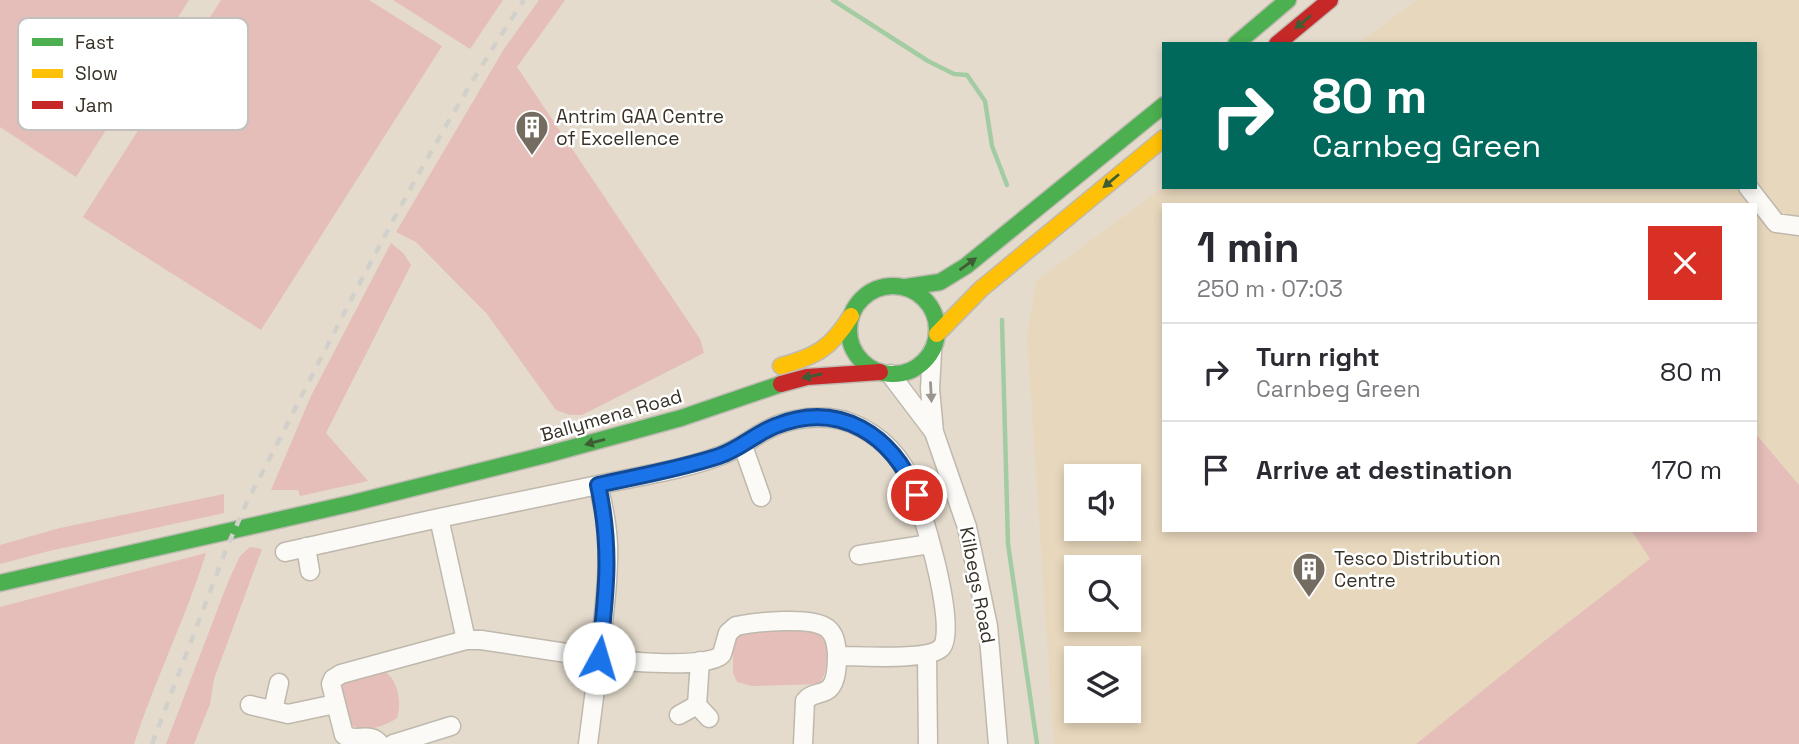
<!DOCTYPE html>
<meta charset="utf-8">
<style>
:root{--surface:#fff;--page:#f7f7f7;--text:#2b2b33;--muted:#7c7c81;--line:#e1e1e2}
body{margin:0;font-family:"Space Grotesk",sans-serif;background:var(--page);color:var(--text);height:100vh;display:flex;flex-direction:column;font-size:26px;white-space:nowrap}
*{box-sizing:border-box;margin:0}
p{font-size:23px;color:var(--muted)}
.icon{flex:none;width:38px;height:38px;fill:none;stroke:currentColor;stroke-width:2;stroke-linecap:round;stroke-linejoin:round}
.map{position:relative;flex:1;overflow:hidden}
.drawer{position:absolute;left:1162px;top:203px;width:595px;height:329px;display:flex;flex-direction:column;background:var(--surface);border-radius:0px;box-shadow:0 4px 10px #0003}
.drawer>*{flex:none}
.banner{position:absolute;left:1162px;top:42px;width:595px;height:147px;border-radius:0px;box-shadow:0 4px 10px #0003;background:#00695c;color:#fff;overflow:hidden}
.controls{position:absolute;left:1064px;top:464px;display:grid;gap:14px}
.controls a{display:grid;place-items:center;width:77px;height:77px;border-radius:0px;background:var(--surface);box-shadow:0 4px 10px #0003;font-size:35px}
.pin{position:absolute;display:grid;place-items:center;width:60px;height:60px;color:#fff;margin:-30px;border:4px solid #fff;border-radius:50%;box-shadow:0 2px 7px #0007}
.me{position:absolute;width:77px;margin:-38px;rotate:6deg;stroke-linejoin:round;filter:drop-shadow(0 0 5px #0008)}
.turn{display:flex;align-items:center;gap:24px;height:147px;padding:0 35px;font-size:32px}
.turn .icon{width:91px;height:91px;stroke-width:2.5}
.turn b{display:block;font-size:49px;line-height:60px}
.round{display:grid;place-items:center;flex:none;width:74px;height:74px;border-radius:0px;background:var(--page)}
.overview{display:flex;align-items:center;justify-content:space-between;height:119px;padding:0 35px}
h1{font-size:42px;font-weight:800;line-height:52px}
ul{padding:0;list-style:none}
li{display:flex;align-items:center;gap:21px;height:98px;padding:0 35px;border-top:2px solid var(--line)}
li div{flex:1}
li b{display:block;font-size:26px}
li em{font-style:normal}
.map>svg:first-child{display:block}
</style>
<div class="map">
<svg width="1799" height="744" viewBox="0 0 1799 744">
<rect width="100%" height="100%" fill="#e4dbcc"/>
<path fill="#e7d7bd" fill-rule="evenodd" d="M 1417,0 L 1799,0 L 1799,485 L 1755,433 L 1755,205 L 1164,205 L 1164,530 L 1631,530 L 1650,559 L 1543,642 L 1416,744 L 1054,744 L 1027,337 L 1036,281 L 1164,187 L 1755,187 L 1755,44 L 1358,44 ZM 1076,476 L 1129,476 L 1129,528 L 1076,528 ZM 1076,567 L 1129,567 L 1129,620 L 1076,620 ZM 1076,658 L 1129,658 L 1129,710 L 1076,710 Z"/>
<path fill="#e5bdb9" d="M 0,0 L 189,0 L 76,177 L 0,127 Z
M 221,0 L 369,0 L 442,46 L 261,330 L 83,217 Z
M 393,0 L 503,0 L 470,49 Z
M 539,0 L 565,0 L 517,67 L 700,339 L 704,353 L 582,415 L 570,415 L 556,410 L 487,314 L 416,242 L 396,232 L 504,49 Z
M 391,243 L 403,253 L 411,265 L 326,433 L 368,481 L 300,496 L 298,490 L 271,490 L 311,396 Z
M 1755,433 L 1799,485 L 1799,744 L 1416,744 L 1543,642 L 1650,559 L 1631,530 L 1755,530 Z
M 224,494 L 224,513 L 49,551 L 0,564 L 0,545 L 60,528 Z
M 250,547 L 262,549 L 214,679 L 210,704 L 194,744 L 166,744 L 228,582 L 240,556 Z
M 206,553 C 186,618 155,679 134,744 L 0,744 L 0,607 Z
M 812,629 L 823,634 C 828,649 829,672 819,684 L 752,686 L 737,682 L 733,673 L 733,640 L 741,631 Z
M 383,671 C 398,677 402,704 397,718 C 383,727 363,734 350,724 C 345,710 335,693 346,681 Z"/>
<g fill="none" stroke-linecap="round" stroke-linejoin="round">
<path stroke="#a3cca3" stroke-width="4.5" d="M 833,0 L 928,61 L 954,74 L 967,75 L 985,101 L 992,146 L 1007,185
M 1002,320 L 1008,544 L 1037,744"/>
<defs>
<path id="street" d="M 1748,187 L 1776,223 L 1799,226
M 932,352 L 930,389 L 934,432 L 967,527 L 988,626 L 998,744
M 890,374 L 934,432
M 743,446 L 761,497
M 439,518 L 598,485
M 306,547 L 310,571
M 285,552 L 439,518 L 466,640 L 341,674 L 333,679 L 331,684 L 344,735 C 356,743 370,731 380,744
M 859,555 L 930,544
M 466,640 L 481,640 L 599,658 L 588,744
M 927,655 L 928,744
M 250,705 L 288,714 L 335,704
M 697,705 L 709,718
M 273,710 L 279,683
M 679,715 L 697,705 L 700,661
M 393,744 L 451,726
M 803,744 L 805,701 C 812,691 826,696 832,685 C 837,677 837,662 837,653 C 836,644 835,634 827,628 C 812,616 756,622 736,626 L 728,633 L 722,654 C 710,670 620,661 599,658 C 603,620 609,582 608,544 C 607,524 603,504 598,485 C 639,476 683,470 722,455 C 738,449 749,440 763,432 C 783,420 808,416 830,418 C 859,421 888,441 903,466 C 918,489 960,631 941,648 C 928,661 858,656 837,656"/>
<path id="fast" d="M 1236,44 L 1288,0
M849 330a44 44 0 1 1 88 0a44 44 0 1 1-88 0Z
M 906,287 L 940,282 L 966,266 L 1164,105
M 0,583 L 353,503 L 549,454 L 681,418 L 781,384"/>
<path id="slow" d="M 937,334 L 981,289 L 1164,138
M 781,366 C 817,356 831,348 851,316"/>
<path id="jam" d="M 1277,44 L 1330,0
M 781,384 L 807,377 L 880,372"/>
</defs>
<use href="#street" stroke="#bfb8ac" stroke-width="21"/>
<use href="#fast" stroke="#bfbab2" stroke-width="19"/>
<use href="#slow" stroke="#bfbab2" stroke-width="19"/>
<use href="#jam" stroke="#bfbab2" stroke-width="19"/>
<use href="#street" stroke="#fbfaf7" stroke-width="18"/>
<use href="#fast" stroke="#4caf50" stroke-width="16"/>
<use href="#slow" stroke="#ffc107" stroke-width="16"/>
<use href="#jam" stroke="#c62828" stroke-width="16"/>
<path stroke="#d2d0cb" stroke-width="4.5" stroke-dasharray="9 9" stroke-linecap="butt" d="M 152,744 L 227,547 L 248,500 C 336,331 418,159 524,0"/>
</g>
<defs><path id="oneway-solid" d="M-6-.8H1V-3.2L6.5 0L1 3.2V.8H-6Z" transform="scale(1.75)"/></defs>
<g fill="#3f5d35">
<use href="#oneway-solid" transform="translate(1303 22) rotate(140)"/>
<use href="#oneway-solid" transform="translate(1111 181) rotate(140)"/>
<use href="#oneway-solid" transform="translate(968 264) rotate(-36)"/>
<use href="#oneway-solid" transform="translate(812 376) rotate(169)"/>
<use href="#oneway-solid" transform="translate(595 442) rotate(165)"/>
</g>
<use fill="#9a968e" href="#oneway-solid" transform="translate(931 392) rotate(87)"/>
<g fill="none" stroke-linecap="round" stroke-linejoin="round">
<defs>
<path id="route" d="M 599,658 C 606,594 612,549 598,485 C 638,476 680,469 719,456 C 740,449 755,434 775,426 C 840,400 892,435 917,495"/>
</defs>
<use href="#route" stroke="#114b97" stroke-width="18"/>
<use href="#route" stroke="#1a73e8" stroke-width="12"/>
</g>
<defs>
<symbol id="building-pin" viewBox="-11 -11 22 30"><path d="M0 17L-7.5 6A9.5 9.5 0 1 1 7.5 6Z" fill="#746c60" stroke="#fff"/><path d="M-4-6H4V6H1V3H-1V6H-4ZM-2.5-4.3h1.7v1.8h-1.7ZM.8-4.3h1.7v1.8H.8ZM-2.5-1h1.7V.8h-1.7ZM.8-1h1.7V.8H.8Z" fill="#fff"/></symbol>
</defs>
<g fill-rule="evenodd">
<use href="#building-pin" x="513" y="108" width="38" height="52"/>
<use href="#building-pin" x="1290" y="550" width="38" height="52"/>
</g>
<g text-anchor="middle" stroke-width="5" stroke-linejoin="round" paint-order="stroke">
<g font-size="19" fill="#383126" stroke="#fff" text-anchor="start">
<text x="556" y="123">Antrim GAA Centre<tspan x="556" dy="22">of Excellence</tspan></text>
<text x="1334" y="565">Tesco Distribution<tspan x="1334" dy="22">Centre</tspan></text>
</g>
<g font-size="19" fill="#383126" stroke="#fff">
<text transform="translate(611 415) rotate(-16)" y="7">Ballymena Road</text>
<text transform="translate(978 585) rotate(79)" y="7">Kilbegs Road</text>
</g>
</g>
<rect x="18" y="18" width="230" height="112" rx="10" fill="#fff" stroke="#c3c1be" stroke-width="2"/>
<rect x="32" y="38" width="31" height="8" fill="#4caf50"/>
<rect x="32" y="69" width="31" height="9" fill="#ffc107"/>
<rect x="32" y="101" width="31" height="8" fill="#c62828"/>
<g font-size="19" fill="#383126">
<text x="75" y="49">Fast</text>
<text x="75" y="80">Slow</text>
<text x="75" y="112">Jam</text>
</g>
</svg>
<div class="controls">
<a><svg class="icon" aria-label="sound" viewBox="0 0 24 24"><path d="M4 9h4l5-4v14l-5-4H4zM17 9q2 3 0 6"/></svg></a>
<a><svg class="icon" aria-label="search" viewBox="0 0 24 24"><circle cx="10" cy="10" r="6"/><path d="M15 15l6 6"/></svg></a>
<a><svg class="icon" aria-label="layers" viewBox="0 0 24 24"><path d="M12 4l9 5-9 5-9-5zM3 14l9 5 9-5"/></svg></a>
</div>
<div class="pin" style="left:917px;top:495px;background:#d93025"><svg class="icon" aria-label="arrive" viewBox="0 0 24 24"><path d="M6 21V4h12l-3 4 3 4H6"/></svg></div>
<svg class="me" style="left:599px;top:658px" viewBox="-20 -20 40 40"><circle r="19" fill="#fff"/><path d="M0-13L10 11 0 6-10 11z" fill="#1a73e8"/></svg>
<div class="banner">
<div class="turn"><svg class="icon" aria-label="right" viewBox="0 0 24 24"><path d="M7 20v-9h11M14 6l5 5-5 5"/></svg><div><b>80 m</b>Carnbeg Green</div></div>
</div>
<section class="drawer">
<div class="overview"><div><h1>1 min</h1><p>250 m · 07:03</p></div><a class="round" style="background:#d93025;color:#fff"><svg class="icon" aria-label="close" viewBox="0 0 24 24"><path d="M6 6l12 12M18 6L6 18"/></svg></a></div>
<ul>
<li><svg class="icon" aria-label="right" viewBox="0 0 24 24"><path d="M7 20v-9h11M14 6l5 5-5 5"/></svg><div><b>Turn right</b><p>Carnbeg Green</p></div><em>80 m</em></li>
<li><svg class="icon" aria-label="arrive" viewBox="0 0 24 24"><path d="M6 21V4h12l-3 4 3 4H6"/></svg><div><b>Arrive at destination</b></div><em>170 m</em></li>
</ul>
</section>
</div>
